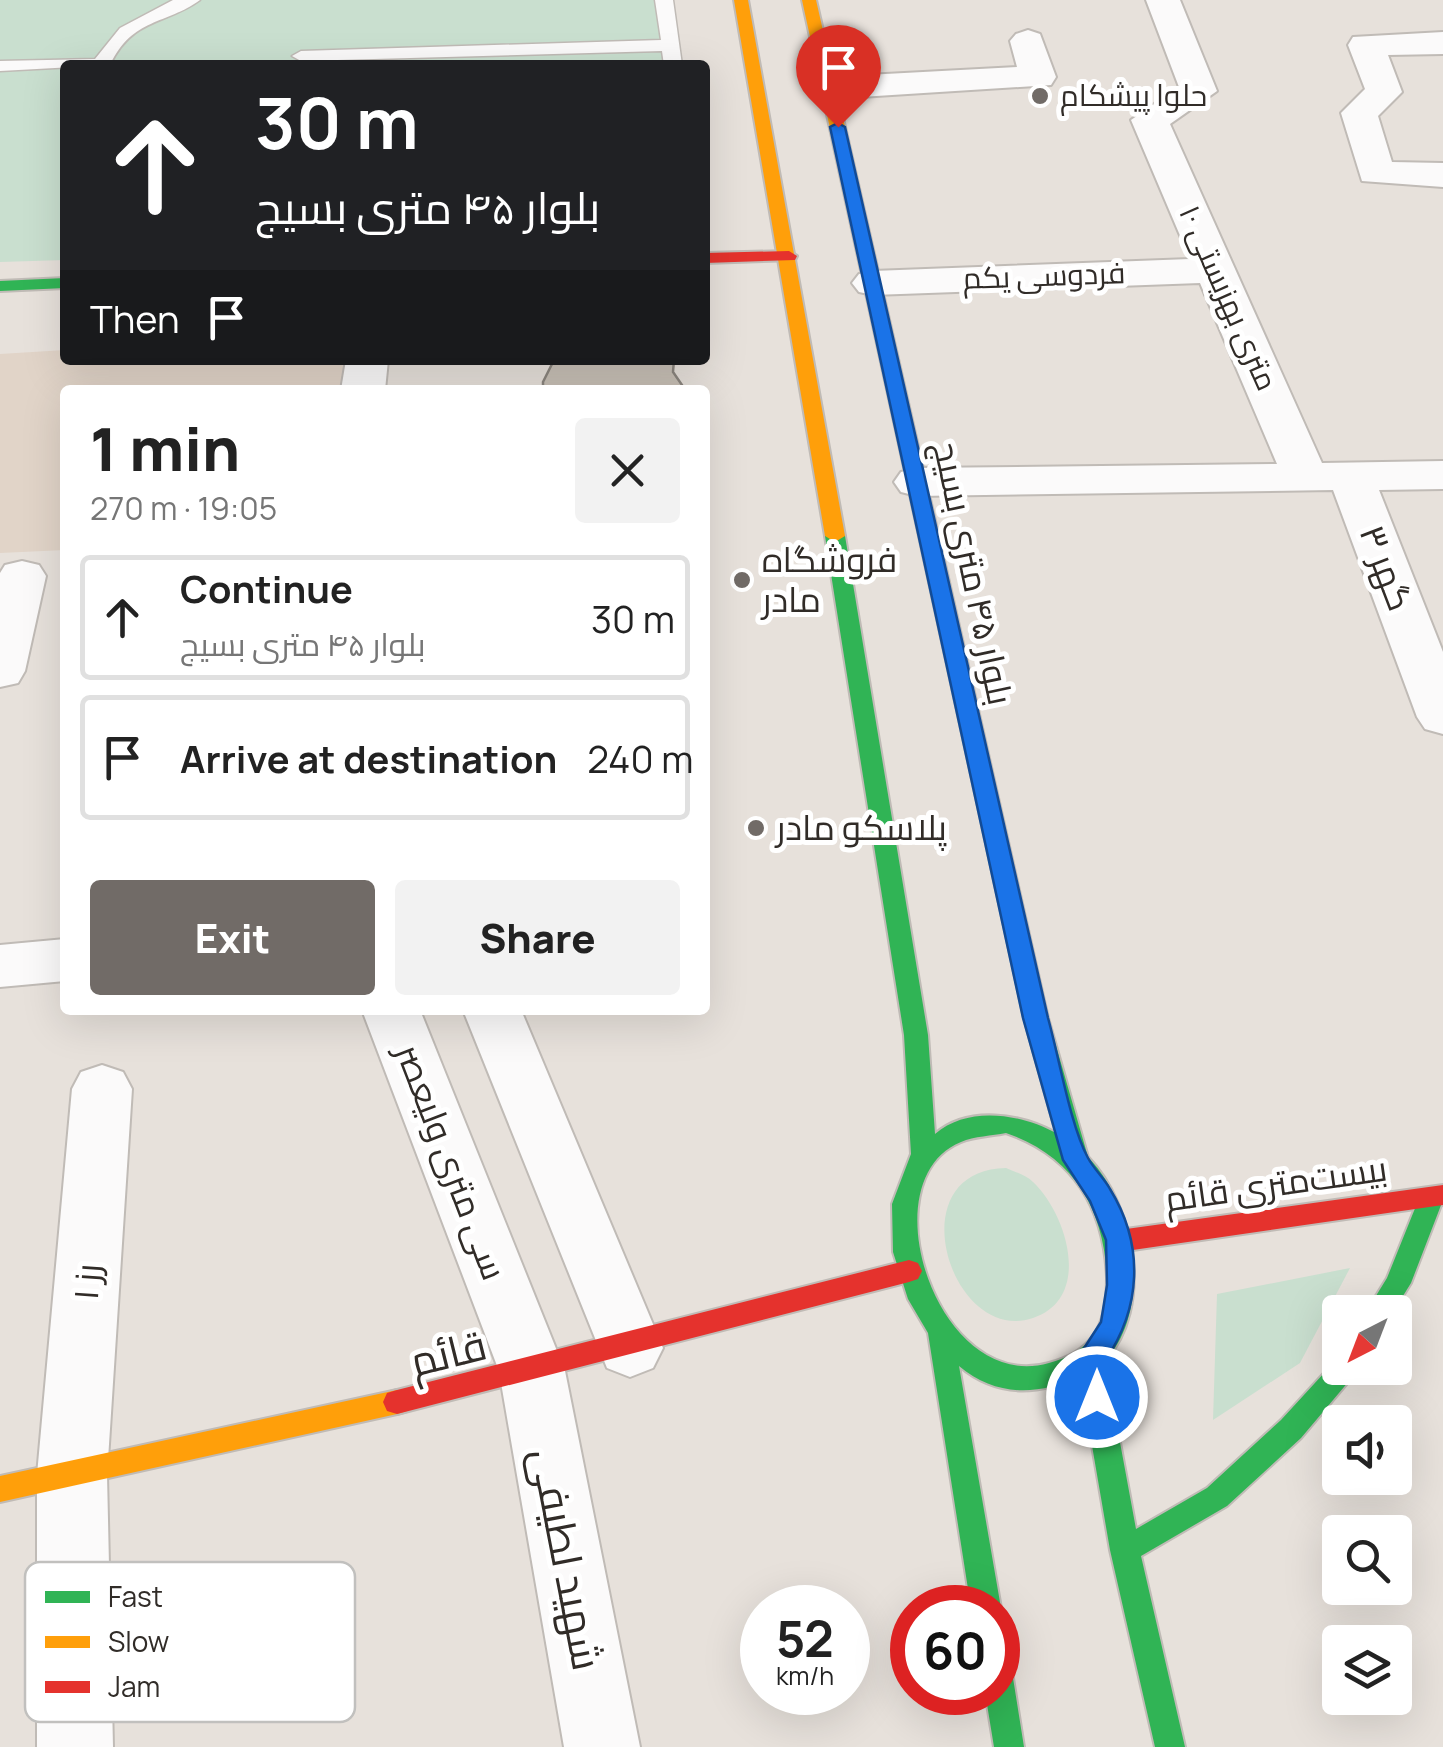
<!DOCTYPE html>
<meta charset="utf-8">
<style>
:root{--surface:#fff;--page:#f2f2f2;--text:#222;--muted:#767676;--line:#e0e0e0;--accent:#716b67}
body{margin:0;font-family:Manrope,Cairo,sans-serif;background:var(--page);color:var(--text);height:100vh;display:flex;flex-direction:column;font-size:38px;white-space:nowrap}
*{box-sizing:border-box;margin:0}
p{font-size:32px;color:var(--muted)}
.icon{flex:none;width:55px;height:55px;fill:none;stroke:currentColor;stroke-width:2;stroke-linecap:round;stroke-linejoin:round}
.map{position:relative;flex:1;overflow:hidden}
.details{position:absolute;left:60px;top:385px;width:650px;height:630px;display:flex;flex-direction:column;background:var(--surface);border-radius:10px;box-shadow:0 10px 40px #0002}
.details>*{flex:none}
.hud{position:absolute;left:60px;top:60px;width:650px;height:305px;border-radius:10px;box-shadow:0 10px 40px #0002;background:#202124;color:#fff;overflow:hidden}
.needle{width:65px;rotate:222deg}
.fabs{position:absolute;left:1322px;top:1295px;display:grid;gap:20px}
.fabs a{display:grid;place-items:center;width:90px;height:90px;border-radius:10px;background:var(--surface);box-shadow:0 10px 40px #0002;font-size:50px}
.speed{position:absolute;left:740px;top:1585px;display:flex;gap:20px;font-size:50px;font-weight:700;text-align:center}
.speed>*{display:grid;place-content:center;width:130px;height:130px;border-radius:50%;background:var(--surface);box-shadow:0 10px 40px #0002;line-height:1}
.speed small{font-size:25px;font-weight:400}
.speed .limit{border:15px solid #d22;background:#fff;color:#111}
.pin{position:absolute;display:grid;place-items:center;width:85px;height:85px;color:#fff;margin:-102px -42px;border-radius:50% 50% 50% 0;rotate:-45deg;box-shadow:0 0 10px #0007}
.pin .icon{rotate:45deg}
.me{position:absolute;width:110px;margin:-55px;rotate:0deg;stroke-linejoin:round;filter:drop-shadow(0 0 8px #0008)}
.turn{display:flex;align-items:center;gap:35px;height:210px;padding:0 30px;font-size:45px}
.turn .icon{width:130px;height:130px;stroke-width:2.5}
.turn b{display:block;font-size:70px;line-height:85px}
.then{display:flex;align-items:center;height:95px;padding:0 30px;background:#0003;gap:20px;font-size:38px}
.round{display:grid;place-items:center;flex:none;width:105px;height:105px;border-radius:10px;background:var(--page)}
.head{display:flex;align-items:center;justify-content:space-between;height:170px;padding:0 30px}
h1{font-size:60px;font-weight:800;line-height:75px}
.cta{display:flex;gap:20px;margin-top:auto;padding:20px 30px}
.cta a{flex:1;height:115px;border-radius:10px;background:var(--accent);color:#fff;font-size:40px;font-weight:800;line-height:115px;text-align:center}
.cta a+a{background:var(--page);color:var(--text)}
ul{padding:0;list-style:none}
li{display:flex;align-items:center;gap:30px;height:125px;margin:0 20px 15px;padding:0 10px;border:5px solid var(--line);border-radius:10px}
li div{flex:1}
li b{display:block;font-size:38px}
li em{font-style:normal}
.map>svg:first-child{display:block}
</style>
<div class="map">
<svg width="1443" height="1747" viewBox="0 0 1443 1747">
<rect width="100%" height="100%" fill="#e7e1db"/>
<path fill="#e1d4c8" d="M 65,350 L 65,360 L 346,360 L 343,390 L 65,390 L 65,550 L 0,553 L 0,354 Z"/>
<path fill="#c9dfcf" d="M 0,0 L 664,0 L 667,65 L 65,65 L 65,260 L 0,262 Z
M 1006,1168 C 1015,1172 1026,1175 1033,1182 C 1067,1214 1093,1298 1033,1318 C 951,1346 896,1170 1006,1168 Z
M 1350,1268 L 1300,1363 L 1213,1420 L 1217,1294 Z"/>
<path fill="#c8c0b6" stroke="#8c867f" stroke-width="2.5" d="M 547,360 L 674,360 L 673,372 L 682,385 L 681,390 L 543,390 L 543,382 L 552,364 L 546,363 Z"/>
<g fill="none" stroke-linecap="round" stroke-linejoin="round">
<defs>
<path id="lane" d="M 173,0 L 200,0 C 166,25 133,17 110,65 L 0,71 L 0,61 L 95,59 L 120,28 Z
M 655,0 L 673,0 L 682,65 L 664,65 L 662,51 L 301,61 L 292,56 L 301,51 L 661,40 Z"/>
<path id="street" d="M 1146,0 L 1180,0 L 1217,91 L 1170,124 L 1322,463 L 1443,461 L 1443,489 L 1379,490 L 1443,652 L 1443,734 L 1425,729 L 1417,717 L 1333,490 L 917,496 L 901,492 L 894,482 L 901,472 L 917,468 L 1277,464 L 1200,283 L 873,295 L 859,292 L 852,283 L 859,274 L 873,271 L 1190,259 L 1131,120 L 1179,87 Z
M 1028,30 L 1040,34 L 1056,77 L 1051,85 L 829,99 L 816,96 L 811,88 L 816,80 L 829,77 L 1017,67 L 1010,41 L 1016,34 Z
M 1443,32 L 1443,54 L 1388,55 L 1402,92 L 1378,116 L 1392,162 L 1443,163 L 1443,187 L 1362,181 L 1341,113 L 1365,89 L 1348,45 L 1353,37 Z
M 346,360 L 388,360 L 385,390 L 341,390 Z
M 22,561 L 39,565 L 46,576 L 25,671 L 18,683 L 0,687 L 0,573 L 5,565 Z
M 65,939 L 65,981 L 0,987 L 0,945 Z
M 362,1010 L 420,1010 L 565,1371 L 640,1747 L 564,1747 L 499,1371 Z
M 463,1010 L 521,1010 L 663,1348 L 653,1368 L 630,1377 L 607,1368 Z
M 102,1065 L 123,1072 L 132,1089 L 107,1475 L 113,1747 L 37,1747 L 37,1475 L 72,1089 L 81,1072 Z"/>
<path id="fast" d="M 65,278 L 65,288 L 0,291 L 0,281 Z
M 835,530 L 845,536 L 928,1035 L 935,1134 C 968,1105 1021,1114 1056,1133 L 1024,1018 L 929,582 L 939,576 L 949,582 L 1048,1018 L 1088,1157 C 1135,1206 1154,1307 1105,1361 L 1136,1529 L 1207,1488 L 1281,1420 L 1336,1360 L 1340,1358 L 1340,1368 L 1360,1368 L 1301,1438 L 1227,1506 L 1141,1556 L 1185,1747 L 1155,1747 L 1110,1550 L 1080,1376 C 1038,1396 996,1397 959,1366 L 1001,1608 L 998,1616 L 998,1608 L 971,1608 L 928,1333 L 908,1299 L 893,1252 L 892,1204 L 911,1154 L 904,1035 L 825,536 ZM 1006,1133 C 1073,1156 1104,1208 1107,1278 C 1107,1297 1105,1320 1093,1336 C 1082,1351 1067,1358 1049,1363 C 938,1395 867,1180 961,1142 C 974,1136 992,1136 1006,1133 Z
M 1431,1187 L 1440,1191 L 1443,1200 L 1411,1283 L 1393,1312 L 1366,1312 L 1387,1278 L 1422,1191 Z
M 998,1663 L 1009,1668 L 1013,1678 L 1024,1747 L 994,1747 L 985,1692 L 998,1692 Z"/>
<path id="slow" d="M 734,0 L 748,0 L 845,536 L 835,542 L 825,536 Z
M 802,0 L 816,0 L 949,582 L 939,588 L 929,582 Z
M 397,1390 L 407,1393 L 411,1402 L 407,1411 L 397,1414 L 0,1502 L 0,1476 Z"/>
<path id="jam" d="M 789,251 L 797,256 L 795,260 L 705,263 L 705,253 Z
M 1443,1185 L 1443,1205 L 1119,1252 L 1110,1249 L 1106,1241 L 1110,1233 L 1119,1230 Z
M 909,1260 L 918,1263 L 922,1271 L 918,1279 L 909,1282 L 397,1414 L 387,1411 L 383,1402 L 387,1393 L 397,1390 Z"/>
</defs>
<use href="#lane" stroke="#c0bbb6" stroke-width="3"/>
<use href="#street" stroke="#c0bbb6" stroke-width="4"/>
<use href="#fast" stroke="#c0bbb6" stroke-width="4"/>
<use href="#slow" stroke="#c0bbb6" stroke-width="4"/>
<use href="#jam" stroke="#c0bbb6" stroke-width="4"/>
<use href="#lane" fill="#fbfafa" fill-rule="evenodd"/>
<use href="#street" fill="#fbfafa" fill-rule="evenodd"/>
<use href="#fast" fill="#30b455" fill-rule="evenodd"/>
<use href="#slow" fill="#ff9f0a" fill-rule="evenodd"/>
<use href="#jam" fill="#e5322d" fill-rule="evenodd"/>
</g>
<path fill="#1a73e8" stroke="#114b97" stroke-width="2.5" d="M 838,123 L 845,127 L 1048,1018 C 1059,1057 1070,1124 1088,1158 C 1094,1169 1104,1178 1110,1189 C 1145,1246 1141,1308 1105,1361 L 1111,1397 L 1107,1406 L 1097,1410 L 1087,1406 L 1077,1359 L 1101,1322 L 1107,1285 L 1106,1240 L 1090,1201 L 1063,1160 L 1023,1018 L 830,127 Z"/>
<g fill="#716b67" stroke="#fff" stroke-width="4">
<circle cx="1040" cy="96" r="10"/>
<circle cx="742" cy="580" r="10"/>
<circle cx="756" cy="828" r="10"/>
</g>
<g text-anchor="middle" stroke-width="10" stroke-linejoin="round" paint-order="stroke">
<g font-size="30" fill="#312c28" stroke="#fff" text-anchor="start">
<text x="1060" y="106">حلوا پیشکام</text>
</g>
<g font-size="30" fill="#312c28" stroke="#fff">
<text transform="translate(1044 276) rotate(-2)" y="10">فردوسی یکم</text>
<text transform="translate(1228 298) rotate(66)" y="10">۱۰ متری بهزیستی</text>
</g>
<g font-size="35" fill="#312c28" stroke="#fff" text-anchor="start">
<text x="762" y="572">فروشگاه<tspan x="762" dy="40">مادر</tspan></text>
<text x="776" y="840">پلاسکو مادر</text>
</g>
<g font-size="35" fill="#312c28" stroke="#fff">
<text transform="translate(1386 568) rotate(69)" y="12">گهر ۳</text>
<text transform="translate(973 573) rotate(78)" y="12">بلوار ۴۵ متری بسیج</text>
<text transform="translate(451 1162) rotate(69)" y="12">سی متری ولیعصر</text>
<text transform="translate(1276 1184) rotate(-8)" y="12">بیست‌متری قائم</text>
<text transform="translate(87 1282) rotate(-86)" y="12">رز ۱</text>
</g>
<g font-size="42" fill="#312c28" stroke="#fff">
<text transform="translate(448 1353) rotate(-14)" y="15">قائم</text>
<text transform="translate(567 1559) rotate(79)" y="15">شهید لطیفی</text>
</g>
</g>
<rect x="25" y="1562" width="330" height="160" rx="15" fill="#fff" stroke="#c1c0be" stroke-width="2.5"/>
<rect x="45" y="1591" width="45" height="12" fill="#30b455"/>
<rect x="45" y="1636" width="45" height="12" fill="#ff9f0a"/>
<rect x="45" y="1681" width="45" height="12" fill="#e5322d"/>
<g font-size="28" fill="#312c28">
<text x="108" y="1607">Fast</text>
<text x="108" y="1652">Slow</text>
<text x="108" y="1697">Jam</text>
</g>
</svg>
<div class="fabs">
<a><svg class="needle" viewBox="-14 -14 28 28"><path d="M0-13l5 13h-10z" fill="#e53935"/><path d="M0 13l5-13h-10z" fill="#767676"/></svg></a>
<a><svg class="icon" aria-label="sound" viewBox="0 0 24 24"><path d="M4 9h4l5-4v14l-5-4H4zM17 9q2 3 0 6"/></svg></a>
<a><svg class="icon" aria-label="search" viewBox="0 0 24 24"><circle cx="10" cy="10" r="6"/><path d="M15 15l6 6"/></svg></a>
<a><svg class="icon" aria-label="layers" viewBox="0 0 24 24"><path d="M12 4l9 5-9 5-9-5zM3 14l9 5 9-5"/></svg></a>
</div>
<div class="speed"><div>52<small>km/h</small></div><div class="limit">60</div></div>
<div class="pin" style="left:838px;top:127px;background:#d93025"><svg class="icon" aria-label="arrive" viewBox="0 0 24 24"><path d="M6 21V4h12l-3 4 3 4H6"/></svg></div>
<svg class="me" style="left:1097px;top:1397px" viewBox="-20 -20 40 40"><circle r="17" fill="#1a73e8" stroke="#fff" stroke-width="3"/><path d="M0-11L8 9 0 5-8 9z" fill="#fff"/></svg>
<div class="hud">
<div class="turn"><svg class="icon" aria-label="ahead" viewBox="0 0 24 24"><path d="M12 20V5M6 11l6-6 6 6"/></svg><div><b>30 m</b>بلوار ۴۵ متری بسیج</div></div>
<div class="then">Then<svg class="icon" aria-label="arrive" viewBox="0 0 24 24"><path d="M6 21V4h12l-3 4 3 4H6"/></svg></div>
</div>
<section class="details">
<div class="head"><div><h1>1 min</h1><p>270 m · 19:05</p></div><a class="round"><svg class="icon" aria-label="close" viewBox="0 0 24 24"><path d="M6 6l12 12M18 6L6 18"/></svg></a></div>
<ul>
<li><svg class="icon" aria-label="ahead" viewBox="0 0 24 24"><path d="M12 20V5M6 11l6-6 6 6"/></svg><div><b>Continue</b><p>بلوار ۴۵ متری بسیج</p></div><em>30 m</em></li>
<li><svg class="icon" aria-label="arrive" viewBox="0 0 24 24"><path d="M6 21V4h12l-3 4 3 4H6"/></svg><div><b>Arrive at destination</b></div><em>240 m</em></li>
</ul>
<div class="cta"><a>Exit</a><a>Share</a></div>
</section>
</div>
